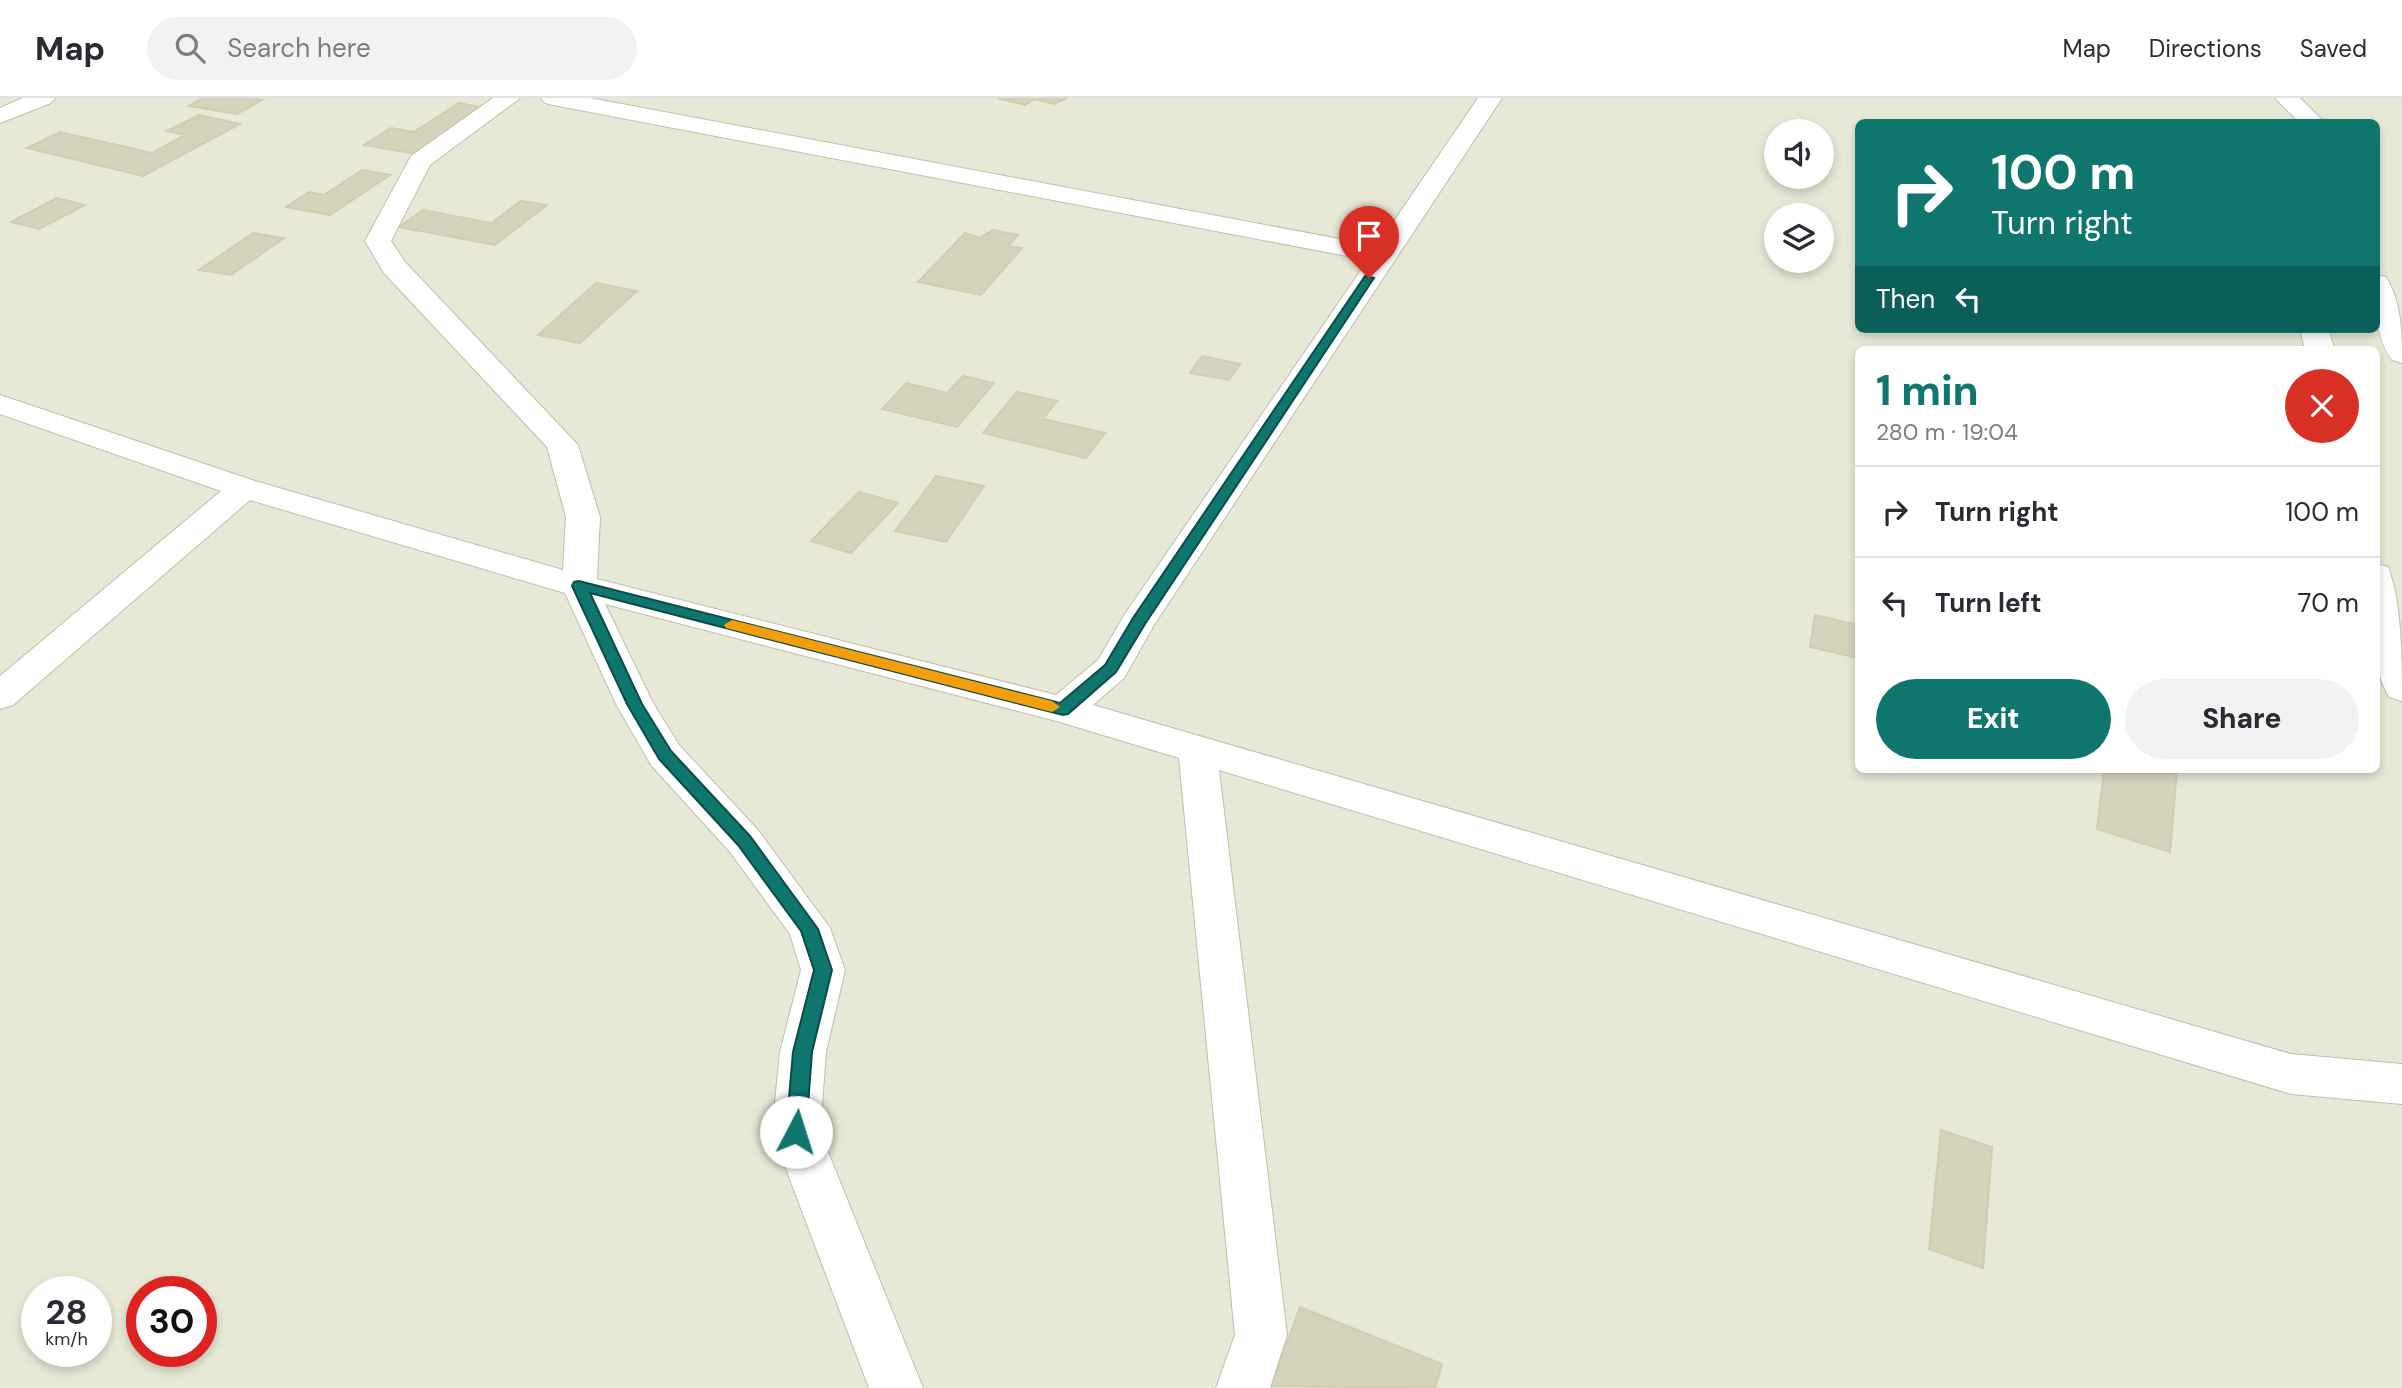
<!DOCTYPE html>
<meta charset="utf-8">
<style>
:root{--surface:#fff;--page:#f2f2f3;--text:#2b2b33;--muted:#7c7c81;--line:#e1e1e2;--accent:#0f766e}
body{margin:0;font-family:"DM Sans",sans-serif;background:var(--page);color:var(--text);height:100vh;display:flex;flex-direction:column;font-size:26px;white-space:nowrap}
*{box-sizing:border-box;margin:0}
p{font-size:23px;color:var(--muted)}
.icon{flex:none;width:38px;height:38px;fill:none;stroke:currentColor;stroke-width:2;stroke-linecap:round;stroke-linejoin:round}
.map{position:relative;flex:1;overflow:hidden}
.details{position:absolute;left:1855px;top:248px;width:525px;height:427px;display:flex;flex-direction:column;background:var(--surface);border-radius:10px;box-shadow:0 4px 10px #0003}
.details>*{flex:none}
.guide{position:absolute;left:1855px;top:21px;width:525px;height:214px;border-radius:10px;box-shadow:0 4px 10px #0003;background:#0f766e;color:#fff;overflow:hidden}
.tools{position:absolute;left:1764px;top:21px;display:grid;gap:14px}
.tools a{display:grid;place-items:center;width:70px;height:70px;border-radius:50%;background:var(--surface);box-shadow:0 4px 10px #0003;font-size:35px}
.speed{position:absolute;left:21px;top:1178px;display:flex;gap:14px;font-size:35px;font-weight:700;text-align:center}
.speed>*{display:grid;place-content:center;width:91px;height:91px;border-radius:50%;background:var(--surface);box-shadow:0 4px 10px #0003;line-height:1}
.speed small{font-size:18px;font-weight:400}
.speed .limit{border:10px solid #d22;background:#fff;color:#111}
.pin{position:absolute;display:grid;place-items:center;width:60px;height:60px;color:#fff;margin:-72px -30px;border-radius:50% 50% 50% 0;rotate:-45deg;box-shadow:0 0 7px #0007}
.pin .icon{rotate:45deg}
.me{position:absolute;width:77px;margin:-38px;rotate:5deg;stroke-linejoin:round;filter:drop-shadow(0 0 5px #0008)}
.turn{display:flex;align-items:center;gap:24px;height:147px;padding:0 21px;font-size:32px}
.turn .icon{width:91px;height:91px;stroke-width:2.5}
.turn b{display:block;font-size:49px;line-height:60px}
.then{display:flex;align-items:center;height:66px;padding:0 21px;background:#0003;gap:14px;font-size:26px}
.round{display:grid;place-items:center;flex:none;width:74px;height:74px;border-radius:37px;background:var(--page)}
.head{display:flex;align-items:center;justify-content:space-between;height:119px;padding:0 21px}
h1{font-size:42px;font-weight:800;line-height:52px;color:var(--accent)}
.primary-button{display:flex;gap:14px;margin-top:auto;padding:14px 21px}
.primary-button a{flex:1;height:80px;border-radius:42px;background:var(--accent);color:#fff;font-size:28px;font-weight:800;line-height:80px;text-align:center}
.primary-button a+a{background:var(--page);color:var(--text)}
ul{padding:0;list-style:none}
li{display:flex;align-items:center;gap:21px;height:91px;padding:0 21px;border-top:2px solid var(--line)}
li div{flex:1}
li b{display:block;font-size:26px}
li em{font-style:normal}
header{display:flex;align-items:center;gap:42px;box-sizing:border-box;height:98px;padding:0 35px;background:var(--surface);border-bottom:2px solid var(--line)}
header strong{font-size:33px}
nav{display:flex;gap:38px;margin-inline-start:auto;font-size:24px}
.search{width:490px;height:63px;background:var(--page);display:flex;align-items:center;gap:18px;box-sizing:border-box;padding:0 24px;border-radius:38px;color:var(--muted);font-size:26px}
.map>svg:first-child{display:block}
</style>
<header>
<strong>Map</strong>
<div class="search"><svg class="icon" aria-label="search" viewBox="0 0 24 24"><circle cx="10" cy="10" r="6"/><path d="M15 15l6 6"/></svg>Search here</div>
<nav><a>Map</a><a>Directions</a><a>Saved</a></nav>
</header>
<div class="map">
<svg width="2402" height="1290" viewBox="0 0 2402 1290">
<rect width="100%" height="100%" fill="#f4f4e8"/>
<path fill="#e8e8d6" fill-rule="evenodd" d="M 0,0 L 2402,0 L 2402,1290 L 0,1290 ZM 1858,24 L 2376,24 L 2376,231 L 1858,231 ZM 1776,33 L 1822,33 L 1822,79 L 1776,79 ZM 1776,117 L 1822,117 L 1822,163 L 1776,163 ZM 1858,252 L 2376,252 L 2376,672 L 1858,672 ZM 37,1194 L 96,1194 L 96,1253 L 37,1253 ZM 142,1194 L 201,1194 L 201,1253 L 142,1253 Z"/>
<path fill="#d6d3bd" stroke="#d1cdb0" stroke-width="2" d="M 203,0 L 251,0 L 262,2 L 237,16 L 189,8 Z
M 997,0 L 1067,0 L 1054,6 L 1034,1 L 1025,7 Z
M 459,5 L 491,11 L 422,57 L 364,47 L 391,30 L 414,34 Z
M 199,17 L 240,26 L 143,78 L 27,50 L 60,34 L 152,55 L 185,37 L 167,33 Z
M 362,72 L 390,77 L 330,117 L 286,109 L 309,94 L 324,97 Z
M 57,100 L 85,107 L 39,131 L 11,124 Z
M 521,103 L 547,107 L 495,147 L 399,129 L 423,112 L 491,125 Z
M 993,132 L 1018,137 L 1008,148 L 1022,150 L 981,197 L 918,184 L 965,135 L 979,140 Z
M 253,135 L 284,140 L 231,177 L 199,172 Z
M 596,185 L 637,193 L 580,245 L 538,237 Z
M 1202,258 L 1240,266 L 1229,282 L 1190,275 Z
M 963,278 L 994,285 L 957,329 L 882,311 L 906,285 L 947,295 Z
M 1017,294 L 1057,303 L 1043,321 L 1105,335 L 1086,360 L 983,335 Z
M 936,378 L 984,388 L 946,444 L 895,433 Z
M 859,394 L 898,405 L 851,455 L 811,443 Z
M 1815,517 L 1858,527 L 1858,560 L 1810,549 Z
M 2104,672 L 2177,672 L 2170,754 L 2097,731 Z
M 1941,1032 L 1992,1049 L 1983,1170 L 1929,1151 Z
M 1300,1209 L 1442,1266 L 1435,1290 L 1271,1288 Z"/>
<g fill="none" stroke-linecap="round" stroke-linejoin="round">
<defs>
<path id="street" d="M 23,0 L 55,0 L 51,5 L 0,25 L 0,10 Z
M 493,0 L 520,0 L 430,67 L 391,143 L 405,164 L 578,347 L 600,419 L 597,481 L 1056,597 L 1098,562 L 1125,516 L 1368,162 L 553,7 L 545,5 L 541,0 L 590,0 L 1377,148 L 1478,0 L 1502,0 L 1154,527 L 1124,580 L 1093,607 L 2291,956 L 2402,966 L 2402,1006 L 2291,996 L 1219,672 L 1287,1237 L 1270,1290 L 1216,1290 L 1235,1237 L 1179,660 L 1060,624 L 605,506 L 653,605 L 679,647 L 758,732 L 830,830 L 845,872 L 826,954 L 820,1034 L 923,1290 L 869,1290 L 772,1034 L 780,954 L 801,872 L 790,836 L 730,754 L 651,667 L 616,606 L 565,495 L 250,402 L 13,607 L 0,611 L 0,578 L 221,393 L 0,316 L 0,297 L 255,383 L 563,472 L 566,419 L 547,349 L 384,175 L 365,143 L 411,58 Z
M 2275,0 L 2300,0 L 2324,24 L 2299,24 Z
M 2376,177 L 2386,179 C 2402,205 2402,235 2402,265 L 2392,262 C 2374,237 2376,206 2376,177 Z
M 2300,231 L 2328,231 L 2335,252 L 2305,252 Z
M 2376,466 L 2388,469 C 2402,505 2402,562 2402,603 L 2389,599 C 2367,563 2376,507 2376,466 Z"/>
</defs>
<use href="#street" stroke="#c0bfaa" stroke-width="2"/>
<use href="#street" fill="#fff" fill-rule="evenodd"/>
</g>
<path fill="#0f766e" stroke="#0a4d48" stroke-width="2" d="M 1365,178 L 1374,180 L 1145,526 L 1116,574 L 1068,616 L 1063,617 L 590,495 L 642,606 L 671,653 L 750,738 L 818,831 L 832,872 L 812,954 L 806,1034 L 803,1040 L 796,1043 L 789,1040 L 786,1034 L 793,954 L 814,872 L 801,833 L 738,747 L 659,661 L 627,606 L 572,488 L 574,484 L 579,483 L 1060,605 L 1105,567 L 1133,520 Z"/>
<path fill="#f59e0b" d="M 732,522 L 1052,603 L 1060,609 L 1052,614 L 726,530 L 724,527 Z"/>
</svg>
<div class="tools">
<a><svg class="icon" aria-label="sound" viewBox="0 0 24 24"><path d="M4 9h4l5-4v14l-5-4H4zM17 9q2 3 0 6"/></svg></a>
<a><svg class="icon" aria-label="layers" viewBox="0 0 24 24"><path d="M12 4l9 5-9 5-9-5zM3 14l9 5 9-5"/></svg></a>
</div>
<div class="speed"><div>28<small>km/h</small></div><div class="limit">30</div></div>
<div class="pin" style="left:1369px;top:180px;background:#d93025"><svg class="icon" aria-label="arrive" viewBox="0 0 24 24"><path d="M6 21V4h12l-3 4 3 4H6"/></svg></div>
<svg class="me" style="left:796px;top:1034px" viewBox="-20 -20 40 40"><circle r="19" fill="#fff"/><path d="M0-13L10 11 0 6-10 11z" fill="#0f766e"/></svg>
<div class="guide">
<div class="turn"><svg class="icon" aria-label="right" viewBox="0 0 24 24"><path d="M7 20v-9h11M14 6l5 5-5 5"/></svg><div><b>100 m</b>Turn right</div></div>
<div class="then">Then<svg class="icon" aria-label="left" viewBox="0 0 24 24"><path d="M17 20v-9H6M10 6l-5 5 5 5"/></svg></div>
</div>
<section class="details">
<div class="head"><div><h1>1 min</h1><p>280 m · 19:04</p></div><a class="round" style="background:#d93025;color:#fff"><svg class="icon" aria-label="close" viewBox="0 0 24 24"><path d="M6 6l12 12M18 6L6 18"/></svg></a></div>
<ul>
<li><svg class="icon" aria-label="right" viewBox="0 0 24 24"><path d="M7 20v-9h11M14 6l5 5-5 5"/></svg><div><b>Turn right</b></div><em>100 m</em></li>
<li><svg class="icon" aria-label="left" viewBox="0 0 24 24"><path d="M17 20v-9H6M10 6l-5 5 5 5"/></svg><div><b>Turn left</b></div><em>70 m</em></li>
</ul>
<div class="primary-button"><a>Exit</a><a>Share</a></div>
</section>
</div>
